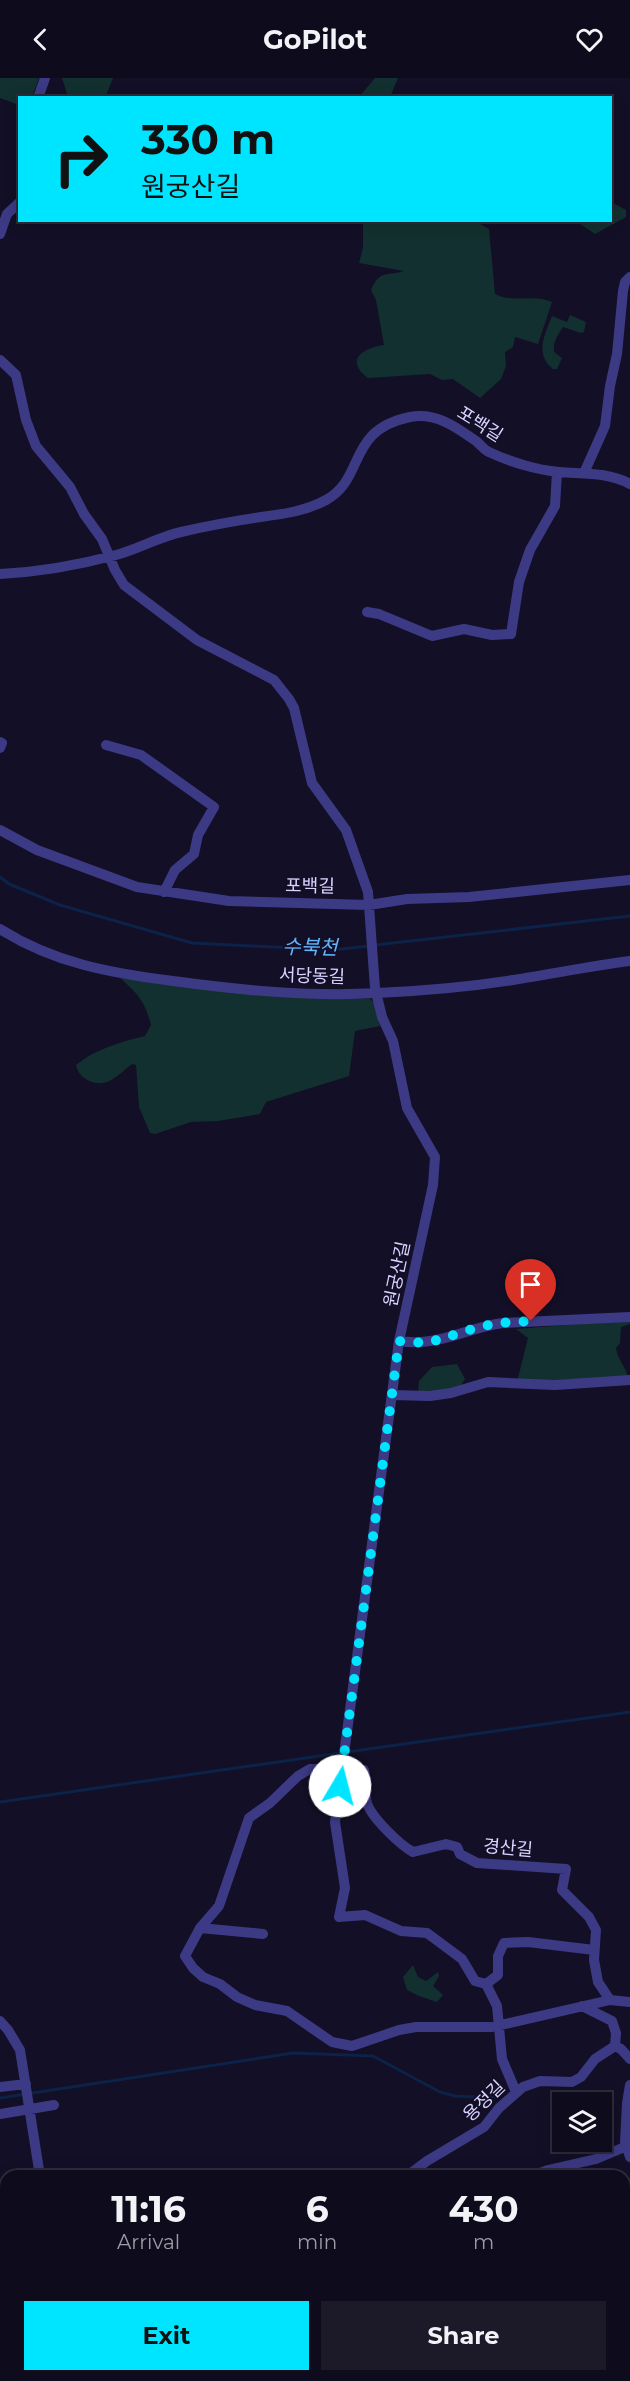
<!DOCTYPE html>
<meta charset="utf-8">
<style>
:root{--surface:#0e0b1c;--page:#1c1929;--text:#f1f3f6;--muted:#9b9ba3;--line:#2e2b3b;--accent:#00e5ff}
body{margin:0;font-family:Montserrat,"Noto Sans KR",sans-serif;background:var(--page);color:var(--text);height:100vh;display:flex;flex-direction:column;font-size:22px;white-space:nowrap}
*{box-sizing:border-box;margin:0}
p{font-size:20px;color:var(--muted)}
.icon{flex:none;width:33px;height:33px;fill:none;stroke:currentColor;stroke-width:2;stroke-linecap:round;stroke-linejoin:round}
.map{position:relative;flex:1;overflow:hidden}
.sheet{position:absolute;left:0px;top:2092px;width:630px;height:212px;display:flex;flex-direction:column;background:var(--surface);border-radius:18px 18px 0 0;box-shadow:0 3px 15px #0003,0 0 0 2px var(--line)}
.sheet>*{flex:none}
.banner{position:absolute;left:18px;top:18px;width:594px;height:126px;border-radius:0px;box-shadow:0 3px 15px #0003,0 0 0 2px var(--line);background:#00e5ff;color:#111;overflow:hidden}
.controls{position:absolute;left:552px;top:2014px;display:grid;gap:12px}
.controls a{display:grid;place-items:center;width:60px;height:60px;border-radius:0px;background:var(--surface);box-shadow:0 3px 15px #0003,0 0 0 2px var(--line);font-size:30px}
.pin{position:absolute;display:grid;place-items:center;width:51px;height:51px;color:#fff;margin:-62px -26px;border-radius:50% 50% 50% 0;rotate:-45deg;box-shadow:0 0 6px #0007}
.pin .icon{rotate:45deg}
.me{position:absolute;width:66px;margin:-33px;rotate:8deg;stroke-linejoin:round;filter:drop-shadow(0 0 4px #0008)}
.turn{display:flex;align-items:center;gap:21px;height:126px;padding:0 24px;font-size:27px}
.turn .icon{width:78px;height:78px;stroke-width:2.5}
.turn b{display:block;font-size:42px;line-height:51px}
.eta{display:flex;justify-content:space-evenly;align-items:center;height:102px;text-align:center}
.eta b{font-size:36px;font-weight:700;line-height:42px}
.primary-button{display:flex;gap:12px;margin-top:auto;padding:12px 24px}
.primary-button a{flex:1;height:69px;border-radius:0px;background:var(--accent);color:#111;font-size:24px;font-weight:700;line-height:69px;text-align:center}
.primary-button a+a{background:var(--page);color:var(--text)}
header{display:flex;justify-content:space-between;align-items:center;height:78px;padding:0 24px;background:var(--surface);font-size:27px;font-weight:700}
.map>svg:first-child{display:block}
</style>
<header><svg class="icon" aria-label="back" viewBox="0 0 24 24"><path d="M15 5l-7 7 7 7"/></svg>GoPilot<svg class="icon" aria-label="heart" viewBox="0 0 24 24"><path d="M12 20l-8-8c-3-5 5-10 8-4 3-6 11-1 8 4z"/></svg></header>
<div class="map">
<svg width="630" height="2303" viewBox="0 0 630 2303">
<rect width="100%" height="100%" fill="#130f26"/>
<path fill="#12302f" d="M 0,0 L 39,0 L 32,19 L 20,20 L 19,27 L 0,20 Z
M 62,0 L 113,0 L 105,20 L 68,19 Z
M 375,0 L 398,0 L 390,19 L 359,19 Z
M 611,124 L 626,132 L 626,139 L 595,156 L 576,143 L 610,142 Z
M 363,143 L 475,143 L 489,151 L 495,216 C 513,226 533,215 552,224 L 538,266 L 515,259 L 513,269 L 505,274 L 506,288 L 501,301 L 480,320 L 453,301 L 442,302 L 430,296 L 368,300 C 344,282 363,270 384,267 L 376,222 L 371,212 C 379,192 387,198 404,193 L 359,185 L 363,170 Z
M 570,237 L 586,244 L 584,254 L 581,255 L 563,249 C 557,258 553,264 554,274 L 562,280 L 557,291 L 553,291 C 534,276 545,256 552,238 L 567,244 Z
M 120,900 L 290,919 L 370,921 L 376,926 L 380,948 L 355,953 L 349,998 L 266,1024 L 260,1036 L 218,1043 L 191,1044 L 155,1056 L 150,1055 L 139,1029 L 136,987 L 132,986 C 125,991 119,998 111,1002 C 97,1010 79,1002 76,987 C 95,971 121,964 145,958 L 151,947 C 145,923 138,916 120,900 Z
M 630,1242 L 630,1246 L 621,1249 L 620,1265 L 616,1270 C 617,1281 626,1289 628,1299 L 517,1304 L 528,1260 L 516,1251 Z
M 457,1286 L 465,1301 L 460,1309 L 418,1315 L 419,1303 L 432,1289 Z
M 413,1887 L 418,1899 L 426,1903 L 438,1894 L 439,1898 L 433,1908 L 443,1917 L 437,1924 L 419,1918 L 407,1912 L 403,1899 Z"/>
<g fill="none" stroke-linecap="round" stroke-linejoin="round">
<path stroke="#0c2248" stroke-width="3" d="M 0,799 L 9,806 L 60,827 L 192,865 L 333,872 L 369,868
M 375,867 L 630,838
M 347,1674 L 630,1634
M 0,1724 L 340,1675
M 0,2020 L 293,1975 L 373,1978 L 440,2014 L 455,2018 L 497,2020
M 624,2290 L 630,2276
M 619,2303 L 621,2298"/>
<path stroke="#3d3a85" stroke-width="10" d="M 38,20 L 45,0
M 0,156 L 7,136 L 20,124
M 0,282 L 16,297 L 26,342 L 36,368 L 70,409 L 84,436 L 102,461 L 115,492 L 124,507 L 197,562 L 274,602 L 289,621 L 294,630 L 312,705 L 346,752 L 368,814 L 375,910 L 382,939 L 393,963 L 407,1030 L 435,1079 L 433,1107 L 399,1263 L 335,1744 L 345,1810 L 339,1839 L 365,1837 L 401,1853 L 427,1855 L 462,1881 L 475,1903 L 486,1906 L 497,1928 L 502,1981 L 516,2014
M 584,395 L 605,348 L 610,308 L 617,276 L 623,213 L 625,204 L 630,199
M 0,496 C 39,494 79,487 116,477 C 138,471 159,459 181,454 C 207,448 234,443 261,439 C 284,436 306,433 326,422 C 366,400 346,352 410,339 C 436,334 456,349 476,363 C 480,366 484,372 489,374 C 510,384 537,392 559,394 C 584,396 608,394 630,406
M 367,534 L 379,536 L 432,558 L 464,551 L 492,557 L 511,556 L 519,504 L 530,472 L 555,428 L 557,394
M 0,664 L 2,665 L 0,670
M 106,667 L 141,677 L 214,729 L 198,757 L 194,776 L 175,792 L 164,814
M 0,752 L 37,772 L 137,809 L 229,823 L 369,827 L 407,821 L 469,819 L 630,802
M 0,851 C 54,885 110,895 173,903 C 240,912 309,919 377,915 C 422,913 468,909 513,902 C 552,896 591,888 630,883
M 399,1263 C 441,1269 464,1250 503,1245 L 630,1239
M 392,1317 L 430,1318 L 451,1315 L 488,1304 L 555,1307 L 630,1302
M 200,1850 L 263,1856
M 486,1906 L 498,1897 L 498,1878 L 504,1865 L 528,1864 L 594,1872
M 610,1922 L 598,1904 L 594,1882 L 596,1852 L 589,1839 L 562,1812 L 566,1791 L 477,1785 L 460,1776 L 457,1769 L 446,1766 L 413,1774 C 400,1767 371,1739 367,1725 C 364,1716 368,1703 364,1692 L 310,1691 L 298,1698 L 270,1725 L 249,1740 L 219,1828 L 200,1850 L 185,1878 L 193,1890 L 203,1899 L 220,1906 L 237,1919 L 255,1927 L 287,1933 L 332,1964 L 352,1968 L 399,1952 L 416,1949 L 492,1949 L 610,1922 L 630,1924
M 0,1943 L 8,1952 L 20,1972 L 40,2098
M 615,1968 L 621,1971 L 630,1981
M 630,2007 L 627,2025 L 625,2064 L 630,2079
M 0,2009 L 26,2006
M 0,2036 L 54,2027
M 407,2098 L 427,2083 L 484,2049 L 499,2030 L 523,2009 L 540,2003 L 572,2004 L 581,1999 L 595,1981 L 615,1968 L 616,1955 L 612,1943 L 582,1928
M 533,2098 L 548,2092 L 596,2081 L 627,2068
M 0,2117 L 6,2116
M 0,2190 L 6,2189
M 624,2262 L 630,2249
M 0,2264 L 6,2263
M 69,2298 L 70,2303
M 606,2303 L 608,2298"/>
</g>
<g fill="none" stroke-linecap="round" stroke-linejoin="round">
<path stroke="#00e5ff" stroke-width="10" stroke-dasharray="0 18" d="M 340,1708 L 399,1263 C 438,1269 450,1255 485,1248 C 500,1244 516,1244 531,1243"/>
</g>
<g text-anchor="middle" stroke-width="4.5" stroke-linejoin="round" paint-order="stroke">
<g font-size="18" fill="#d9d4ff" stroke="#130f26">
<text transform="translate(480 346) rotate(32)" y="6">포백길</text>
<text transform="translate(310 808) rotate(1)" y="6">포백길</text>
<text transform="translate(312 898) rotate(2)" y="6">서당동길</text>
<text transform="translate(397 1196) rotate(-78)" y="6">원궁산길</text>
<text transform="translate(508 1770) rotate(5)" y="6">경산길</text>
<text transform="translate(484 2023) rotate(-44)" y="6">용정길</text>
</g>
<g font-size="20" font-style="italic" fill="#62b6ff" stroke="#130f26">
<text transform="translate(310 869) rotate(1)" y="7">수북천</text>
</g>
</g>
</svg>
<div class="controls">
<a><svg class="icon" aria-label="layers" viewBox="0 0 24 24"><path d="M12 4l9 5-9 5-9-5zM3 14l9 5 9-5"/></svg></a>
</div>
<div class="pin" style="left:531px;top:1243px;background:#d93025"><svg class="icon" aria-label="arrive" viewBox="0 0 24 24"><path d="M6 21V4h12l-3 4 3 4H6"/></svg></div>
<svg class="me" style="left:340px;top:1708px" viewBox="-20 -20 40 40"><circle r="19" fill="#fff"/><path d="M0-13L10 11 0 6-10 11z" fill="#00e5ff"/></svg>
<div class="banner">
<div class="turn"><svg class="icon" aria-label="right" viewBox="0 0 24 24"><path d="M7 20v-9h11M14 6l5 5-5 5"/></svg><div><b>330 m</b>원궁산길</div></div>
</div>
<section class="sheet">
<div class="eta">
<div><b>11:16</b><p>Arrival</p></div>
<div><b>6</b><p>min</p></div>
<div><b>430</b><p>m</p></div>
</div>
<div class="primary-button"><a>Exit</a><a>Share</a></div>
</section>
</div>
